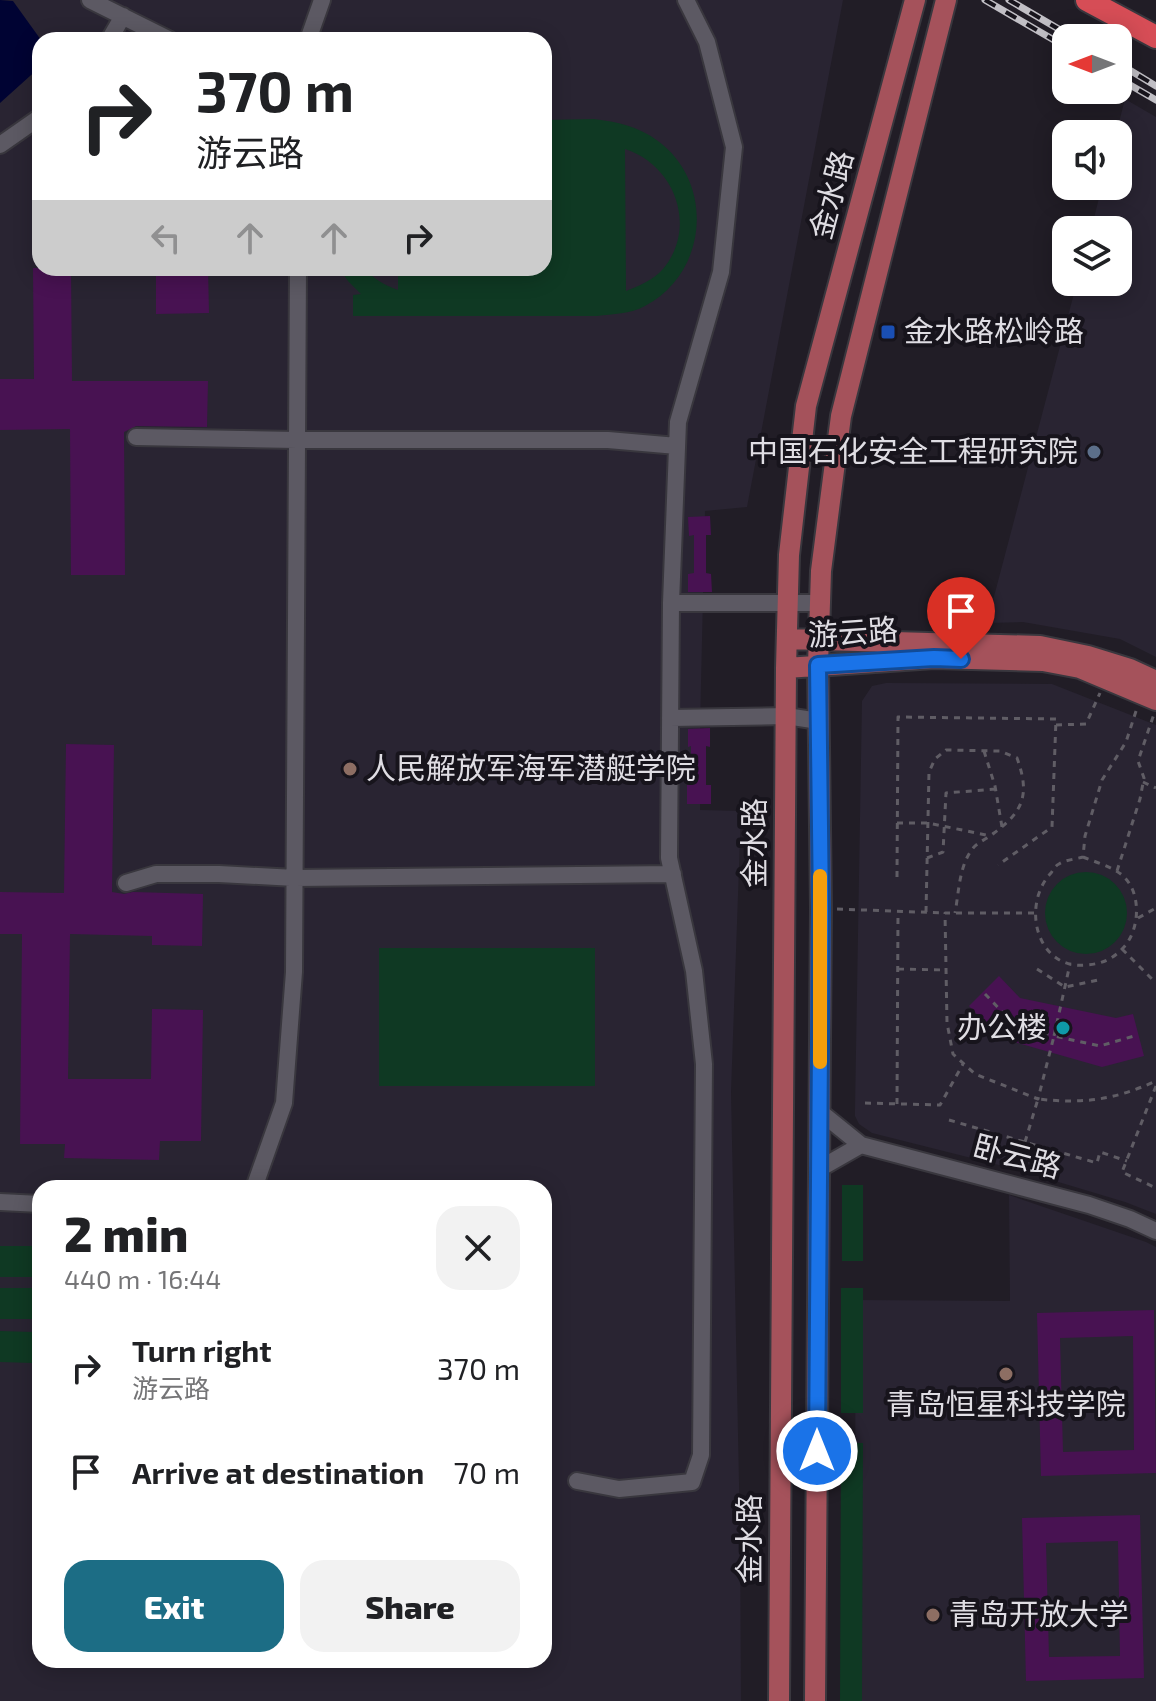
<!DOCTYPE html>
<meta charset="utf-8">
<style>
:root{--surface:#fff;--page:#f2f2f2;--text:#202124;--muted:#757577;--accent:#1c6d85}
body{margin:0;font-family:"Exo 2","Noto Sans SC",sans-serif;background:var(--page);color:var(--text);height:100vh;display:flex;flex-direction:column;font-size:30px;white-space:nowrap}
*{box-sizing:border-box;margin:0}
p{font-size:26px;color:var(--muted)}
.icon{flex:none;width:44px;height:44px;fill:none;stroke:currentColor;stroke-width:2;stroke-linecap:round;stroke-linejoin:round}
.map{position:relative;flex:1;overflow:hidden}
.sheet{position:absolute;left:32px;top:1180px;width:520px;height:488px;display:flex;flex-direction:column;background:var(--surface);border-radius:24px;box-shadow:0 4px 20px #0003}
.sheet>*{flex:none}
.guide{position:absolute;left:32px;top:32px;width:520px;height:244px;border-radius:24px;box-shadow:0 4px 20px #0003;background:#fff;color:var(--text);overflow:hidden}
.needle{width:52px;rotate:270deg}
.buttons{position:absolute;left:1052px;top:24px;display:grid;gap:16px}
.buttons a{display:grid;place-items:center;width:80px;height:80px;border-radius:16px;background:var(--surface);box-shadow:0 4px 20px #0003;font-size:40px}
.pin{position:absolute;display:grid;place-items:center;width:68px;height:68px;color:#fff;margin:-82px -34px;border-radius:50% 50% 50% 0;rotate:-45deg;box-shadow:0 0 8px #0007}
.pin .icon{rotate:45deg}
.me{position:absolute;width:88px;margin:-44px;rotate:0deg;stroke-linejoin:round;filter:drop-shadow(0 0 6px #0008)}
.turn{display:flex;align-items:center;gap:28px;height:168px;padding:0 32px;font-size:36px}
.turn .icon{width:104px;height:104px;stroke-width:2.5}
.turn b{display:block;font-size:56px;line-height:68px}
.lanes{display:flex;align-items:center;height:76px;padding:0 32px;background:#0003;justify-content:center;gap:40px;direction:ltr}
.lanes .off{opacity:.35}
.round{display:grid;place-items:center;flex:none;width:84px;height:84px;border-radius:24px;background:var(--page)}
.head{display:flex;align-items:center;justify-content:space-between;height:136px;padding:0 32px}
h1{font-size:48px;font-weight:800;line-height:60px}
.primary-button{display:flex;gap:16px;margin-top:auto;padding:16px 32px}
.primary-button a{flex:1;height:92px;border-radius:24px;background:var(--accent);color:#fff;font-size:32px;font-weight:800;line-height:92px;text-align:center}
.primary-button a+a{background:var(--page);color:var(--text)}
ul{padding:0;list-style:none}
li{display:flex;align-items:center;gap:24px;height:104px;padding:0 32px}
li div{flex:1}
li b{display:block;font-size:30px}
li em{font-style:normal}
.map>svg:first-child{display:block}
</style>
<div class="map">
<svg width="1156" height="1701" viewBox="0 0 1156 1701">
<rect width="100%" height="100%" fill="#211d26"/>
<path fill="#292432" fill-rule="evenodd" d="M 0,0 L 843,0 L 747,507 L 705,511 L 700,727 L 700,810 L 741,811 L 731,1092 L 740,1531 L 741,1701 L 0,1701 ZM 40,40 L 544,40 L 544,268 L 40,268 ZM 40,1188 L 544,1188 L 544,1660 L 40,1660 Z
M 1125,99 L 1156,117 L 1156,657 L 1120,639 L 1023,622 L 987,623 L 1077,282 L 1118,282 L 1118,230 L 1091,230 L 1102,186 L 1118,186 L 1118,134 L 1116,134 Z
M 886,683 L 1052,684 L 1156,725 L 1156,1214 L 1125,1202 L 1015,1169 L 872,1133 L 859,1124 L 855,1116 L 855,1109 L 862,701 L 872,686 Z
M 1009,1195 L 1146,1242 L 1156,1247 L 1156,1701 L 856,1701 L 855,1300 L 1010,1301 Z"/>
<path fill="#0f3923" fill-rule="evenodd" d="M 594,119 C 617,122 638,126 658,141 C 715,183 708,273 645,306 C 630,314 613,314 597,316 L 353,316 L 353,295 L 361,294 L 348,281 L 339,268 L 364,268 C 374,279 384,285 398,290 L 398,268 L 544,268 L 544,120 ZM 625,149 C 675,165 698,227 663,269 C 653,280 639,286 626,291 Z
M1045 913a41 41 0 1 1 82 0a41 41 0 1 1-82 0Z
M 379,948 L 595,948 L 595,1086 L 379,1086 Z
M 842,1185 L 863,1185 L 863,1261 L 842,1261 Z
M 0,1246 L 36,1246 L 36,1277 L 0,1277 Z
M 0,1288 L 34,1288 L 33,1319 L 0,1319 Z
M 841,1288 L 863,1288 L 863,1413 L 841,1413 Z
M 0,1331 L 33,1332 L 33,1363 L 0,1362 Z
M 841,1443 L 863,1443 L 862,1701 L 840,1701 Z"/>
<path fill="#000333" d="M 0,0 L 13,1 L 41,40 L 40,67 L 0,103 Z"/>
<path fill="#481252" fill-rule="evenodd" d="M 33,268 L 71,268 L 72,381 L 208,381 L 207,427 L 136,426 L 124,432 L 125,575 L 71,575 L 70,429 L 0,430 L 0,379 L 34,379 Z
M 156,268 L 208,268 L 209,313 L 156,314 Z
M 710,516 L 711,535 L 706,535 L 706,573 L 711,574 L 712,592 L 688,592 L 688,574 L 694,573 L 694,535 L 689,536 L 688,517 Z
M 710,728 L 710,747 L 706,746 L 706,785 L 711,785 L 711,804 L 687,804 L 687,785 L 691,785 L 691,746 L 688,747 L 688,729 Z
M 66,744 L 114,745 L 112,892 L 124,894 L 133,892 L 203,894 L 202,946 L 152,945 L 152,936 L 70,934 L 68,1079 L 151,1079 L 152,1009 L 203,1010 L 201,1141 L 160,1141 L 159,1160 L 64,1158 L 65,1144 L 20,1144 L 22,934 L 0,934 L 0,892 L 64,893 Z
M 999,976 L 1020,998 L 1116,1018 L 1133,1014 L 1144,1056 L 1102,1067 L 1000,1038 L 969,1006 Z
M 1154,1310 L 1156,1473 L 1041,1476 L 1037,1313 ZM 1133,1336 L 1134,1450 L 1063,1452 L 1060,1338 Z
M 1140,1515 L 1144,1678 L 1026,1681 L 1022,1518 ZM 1118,1541 L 1120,1656 L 1049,1657 L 1046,1543 Z"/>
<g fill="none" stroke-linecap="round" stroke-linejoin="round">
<defs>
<path id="minor" d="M 90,0 L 170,40
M 109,40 L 123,16
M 308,40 L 322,0
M 0,145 L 40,117
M 136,437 L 297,440 L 608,440 L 677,446
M 671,603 L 819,603
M 670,718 L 786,716 L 819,721
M 126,883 L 156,874 L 219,874 L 295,878 L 673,874
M 861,1145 L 1089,1205 L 1130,1219 L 1156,1231
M 819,1169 L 861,1145 L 819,1111
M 254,1188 L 284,1103 L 294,972 L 298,268
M 0,1202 L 40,1204
M 577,1481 L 619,1489 L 692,1482 L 701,1455 L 704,1064 L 694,971 L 669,858 L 671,603 L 678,422 L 721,272 L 734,147 L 707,42 L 686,0"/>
<path id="major" d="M 787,639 L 1040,646 L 1088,656 L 1130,669 L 1156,681
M 786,668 L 934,658 L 1043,661 L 1080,668 L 1156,700
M 779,1701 L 786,668 L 789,555 L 806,406 L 915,0
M 815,1701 L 821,908 L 818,665 L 821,571 L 841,416 L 946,0"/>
<path id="highway" d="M 1087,0 L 1156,37"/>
</defs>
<use href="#minor" stroke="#39373e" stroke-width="20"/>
<use href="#major" stroke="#39373e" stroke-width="24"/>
<use href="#highway" stroke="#39373e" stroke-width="26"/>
<path stroke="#605d65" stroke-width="3" stroke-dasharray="6 6" stroke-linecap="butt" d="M 1056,725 L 1086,724 L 1100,693
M 984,751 L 995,786 L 1002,827
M 1143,782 L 1156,788
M 897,823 L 928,823 L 991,836
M 1083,857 C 1095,862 1111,866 1122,875 C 1142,892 1140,929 1124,947 C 1113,959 1102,964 1086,965 C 1036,970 1021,905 1051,873 C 1053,870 1055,866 1059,864 C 1065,860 1076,859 1083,857 L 1085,836 L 1102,780 L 1126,742 L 1137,708
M 927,858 L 943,852 L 946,793 L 995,789
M 1117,871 L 1140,799 L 1144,778 L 1138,761 L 1154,714
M 897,877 L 898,717 L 1056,719 L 1052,827 L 998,865
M 837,909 L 945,913
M 926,912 L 929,772 L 935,759 L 946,750 L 1000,751 L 1017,758 C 1030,794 1024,811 994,833 C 988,838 979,842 974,847 C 959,864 959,892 955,913
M 1034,913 L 945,913 L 947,1023 L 953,1054 L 975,1074 L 1038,1099 L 1054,1036 L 1100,1046 L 1134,1036
M 1138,918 L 1156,908
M 1122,949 L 1156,983
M 898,969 L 946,970
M 1037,969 L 1065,987 L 1098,980
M 985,994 L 1016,1026 L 1054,1036 L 1070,964
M 1156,1086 L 1122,1172 L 1156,1188
M 865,1103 L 940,1105 L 963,1064
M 897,1104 L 898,912
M 949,1120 L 1097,1163 L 1100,1152 L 1127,1161
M 1025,1142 L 1038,1099 C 1084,1104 1114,1100 1156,1081"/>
<use href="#minor" stroke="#5c5963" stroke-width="16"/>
<use href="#major" stroke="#a5525b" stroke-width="20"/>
<use href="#highway" stroke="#d64d56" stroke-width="22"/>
<defs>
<path id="rail" d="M 985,0 L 1066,47
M 1009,0 L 1074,38
M 1118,63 L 1156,86
M 1118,78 L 1156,100"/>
</defs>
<use href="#rail" stroke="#c1bfc5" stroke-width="7"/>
<use href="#rail" stroke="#17141c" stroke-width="4" stroke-dasharray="12" stroke-linecap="butt"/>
</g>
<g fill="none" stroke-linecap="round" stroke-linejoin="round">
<defs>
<path id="route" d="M 817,1451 L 821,908 L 818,665 L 934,658 L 961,659"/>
</defs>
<use href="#route" stroke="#114b97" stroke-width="20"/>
<use href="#route" stroke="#1a73e8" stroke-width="14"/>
<path stroke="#f59e0b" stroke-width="14" d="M 820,1062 L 820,876"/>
</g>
<rect fill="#1a4fb4" stroke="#17141c" stroke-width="3" x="880" y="324" width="16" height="16" rx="4"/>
<circle fill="#5c6f8a" stroke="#17141c" stroke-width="3" cx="1094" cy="452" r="8"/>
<g fill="#8d6e63" stroke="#17141c" stroke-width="3">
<circle cx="350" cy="769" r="8"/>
<circle cx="1006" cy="1374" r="8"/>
<circle cx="933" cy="1615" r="8"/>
</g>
<circle fill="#0f9aa8" stroke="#17141c" stroke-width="3" cx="1063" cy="1028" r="8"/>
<g text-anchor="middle" stroke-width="8" stroke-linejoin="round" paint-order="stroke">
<g font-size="30" fill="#dfdde3" stroke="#17141c">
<text transform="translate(832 195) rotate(-75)" y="10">金水路</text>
<text transform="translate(853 633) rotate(-4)" y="10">游云路</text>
<text transform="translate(755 843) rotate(-90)" y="10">金水路</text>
<text transform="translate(1017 1157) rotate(15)" y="10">卧云路</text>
<text transform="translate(750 1539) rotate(-90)" y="10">金水路</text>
</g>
<g font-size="30" fill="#dfdde3" stroke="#17141c" text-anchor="start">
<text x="904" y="342">金水路松岭路</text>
<text x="1078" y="462" text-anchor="end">中国石化安全工程研究院</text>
<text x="366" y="779">人民解放军海军潜艇学院</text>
<text x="1047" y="1038" text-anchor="end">办公楼</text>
<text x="1006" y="1415" text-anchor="middle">青岛恒星科技学院</text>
<text x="949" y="1625">青岛开放大学</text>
</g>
</g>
</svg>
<div class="buttons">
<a><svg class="needle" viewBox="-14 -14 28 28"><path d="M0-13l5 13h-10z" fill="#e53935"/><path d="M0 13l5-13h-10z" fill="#757577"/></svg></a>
<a><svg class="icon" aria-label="sound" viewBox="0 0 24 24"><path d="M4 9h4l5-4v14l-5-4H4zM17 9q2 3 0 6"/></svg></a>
<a><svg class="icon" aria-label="layers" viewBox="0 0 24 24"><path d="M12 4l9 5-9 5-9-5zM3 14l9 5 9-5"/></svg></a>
</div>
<div class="pin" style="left:961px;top:659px;background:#d93025"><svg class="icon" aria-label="arrive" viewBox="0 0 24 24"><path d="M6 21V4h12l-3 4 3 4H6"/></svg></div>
<svg class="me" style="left:817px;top:1451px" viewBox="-20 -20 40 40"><circle r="17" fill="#1a73e8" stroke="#fff" stroke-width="3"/><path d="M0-11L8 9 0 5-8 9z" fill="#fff"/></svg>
<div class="guide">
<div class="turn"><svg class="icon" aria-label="right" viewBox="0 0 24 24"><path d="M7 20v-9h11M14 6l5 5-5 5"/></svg><div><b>370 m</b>游云路</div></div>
<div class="lanes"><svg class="icon off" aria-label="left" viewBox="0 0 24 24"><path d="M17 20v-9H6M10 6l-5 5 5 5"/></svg><svg class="icon off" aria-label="ahead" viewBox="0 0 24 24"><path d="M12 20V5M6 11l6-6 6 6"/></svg><svg class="icon off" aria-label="ahead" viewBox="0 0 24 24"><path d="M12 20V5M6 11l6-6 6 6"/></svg><svg class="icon" aria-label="right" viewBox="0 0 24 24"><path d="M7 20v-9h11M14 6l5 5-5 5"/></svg></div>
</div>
<section class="sheet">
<div class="head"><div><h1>2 min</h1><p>440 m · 16:44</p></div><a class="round"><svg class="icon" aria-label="close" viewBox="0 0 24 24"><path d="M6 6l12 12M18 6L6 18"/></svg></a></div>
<ul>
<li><svg class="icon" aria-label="right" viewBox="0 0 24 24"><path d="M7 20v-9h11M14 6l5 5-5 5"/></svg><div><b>Turn right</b><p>游云路</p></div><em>370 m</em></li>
<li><svg class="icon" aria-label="arrive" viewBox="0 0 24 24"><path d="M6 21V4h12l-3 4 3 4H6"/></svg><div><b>Arrive at destination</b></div><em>70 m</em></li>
</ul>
<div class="primary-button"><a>Exit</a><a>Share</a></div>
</section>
</div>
